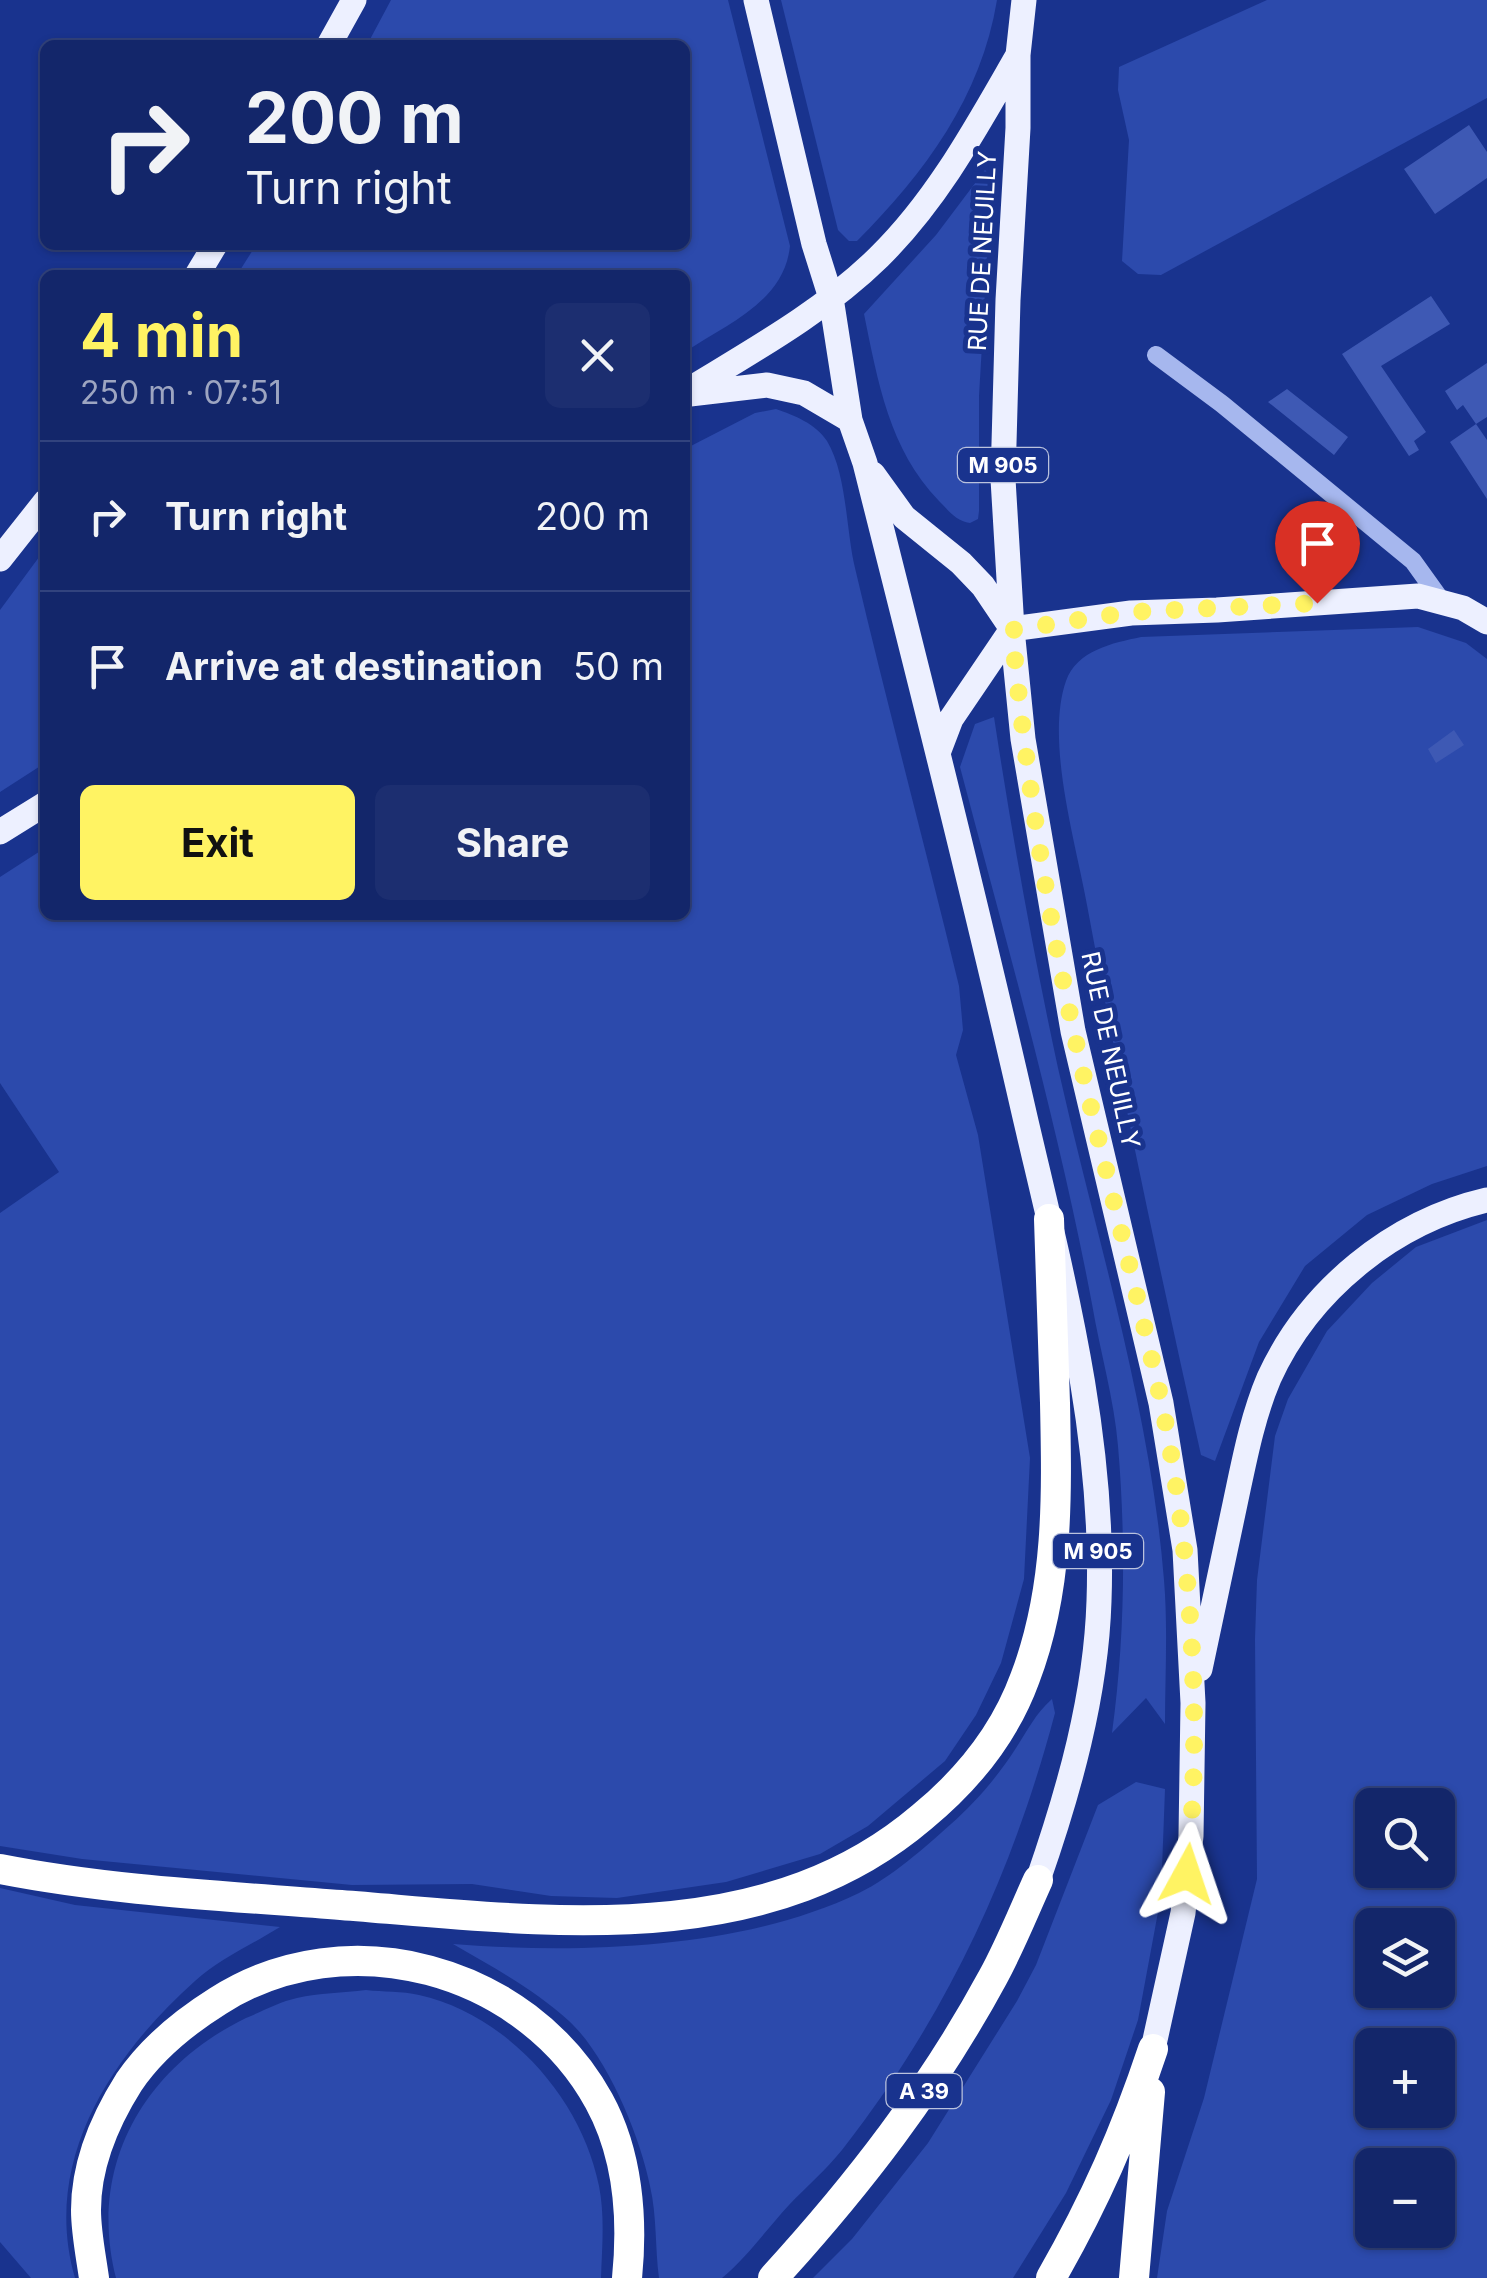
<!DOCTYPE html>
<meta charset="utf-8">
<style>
:root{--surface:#13266a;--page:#1c2e70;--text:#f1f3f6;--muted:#9da5c1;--line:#32437e;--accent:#fff363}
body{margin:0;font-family:Inter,sans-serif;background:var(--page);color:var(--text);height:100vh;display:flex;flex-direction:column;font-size:38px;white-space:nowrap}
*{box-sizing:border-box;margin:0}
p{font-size:32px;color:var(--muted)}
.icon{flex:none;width:55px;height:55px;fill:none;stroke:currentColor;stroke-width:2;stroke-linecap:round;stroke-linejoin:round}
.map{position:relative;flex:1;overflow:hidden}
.sheet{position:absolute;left:40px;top:270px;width:650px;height:650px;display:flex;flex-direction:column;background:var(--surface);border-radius:15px;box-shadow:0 2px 8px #0004,0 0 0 2px var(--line)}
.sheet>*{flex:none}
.guide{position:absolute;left:40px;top:40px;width:650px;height:210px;border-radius:15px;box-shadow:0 2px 8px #0004,0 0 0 2px var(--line);background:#13266a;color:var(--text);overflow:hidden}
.controls{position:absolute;left:1355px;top:1788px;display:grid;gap:20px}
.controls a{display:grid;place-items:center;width:100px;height:100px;border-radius:15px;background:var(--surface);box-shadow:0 2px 8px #0004,0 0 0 2px var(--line);font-size:50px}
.pin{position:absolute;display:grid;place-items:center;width:85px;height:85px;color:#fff;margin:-102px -42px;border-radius:50% 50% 50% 0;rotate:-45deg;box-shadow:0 0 10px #0007}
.pin .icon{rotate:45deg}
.me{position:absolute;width:110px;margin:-55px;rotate:5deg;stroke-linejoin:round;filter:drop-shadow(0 0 8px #0008)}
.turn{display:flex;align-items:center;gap:35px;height:210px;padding:0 40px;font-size:45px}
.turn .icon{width:130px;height:130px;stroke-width:2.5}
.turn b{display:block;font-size:70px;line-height:85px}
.round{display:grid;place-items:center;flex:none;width:105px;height:105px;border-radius:15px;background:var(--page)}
.summary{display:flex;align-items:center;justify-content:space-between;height:170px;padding:0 40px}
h1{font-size:60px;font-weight:700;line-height:75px;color:var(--accent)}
.cta{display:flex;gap:20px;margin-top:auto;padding:20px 40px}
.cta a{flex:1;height:115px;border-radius:15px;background:var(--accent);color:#111;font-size:40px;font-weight:700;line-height:115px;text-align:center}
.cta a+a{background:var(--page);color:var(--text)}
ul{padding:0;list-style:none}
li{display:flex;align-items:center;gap:30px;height:150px;padding:0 40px;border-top:2px solid var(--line)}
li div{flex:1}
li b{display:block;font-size:38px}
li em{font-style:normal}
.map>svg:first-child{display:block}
</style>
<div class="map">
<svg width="1487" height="2278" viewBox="0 0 1487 2278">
<rect width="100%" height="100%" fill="#19338e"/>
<path fill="#2c4aac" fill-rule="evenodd" d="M 391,0 L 728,0 L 790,246 C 784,302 728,323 685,352 L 685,275 L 237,275 L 256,245 L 685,245 L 685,45 L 367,45 Z
M 781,0 L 997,0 C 981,97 925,173 857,241 L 849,241 L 838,230 Z
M 1267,0 L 1487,0 L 1487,98 L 1161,275 L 1138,274 L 1122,261 L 1129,140 L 1118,90 L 1119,67 Z
M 985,170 L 991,177 L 991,192 L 979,396 L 979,511 L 978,519 L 970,523 C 956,521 949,511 939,501 C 889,449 878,382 864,314 L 936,235 Z
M 776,409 C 794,415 816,424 827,441 C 847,474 846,531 855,568 C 888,708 925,846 959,986 L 963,1030 L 956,1055 L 978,1135 L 1030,1458 L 1024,1579 L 1001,1663 L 976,1715 L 945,1761 L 868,1826 L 820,1854 L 726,1882 L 617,1898 L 551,1896 L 472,1884 L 352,1885 L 82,1859 L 0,1846 L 0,1213 L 59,1172 L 0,1083 L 0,877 L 45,848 L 45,915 L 685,915 L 685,449 L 755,413 Z
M 45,549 L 45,763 L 0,792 L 0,610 Z
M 1418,627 L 1466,643 L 1487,659 L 1487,1166 L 1432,1184 L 1367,1215 L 1305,1266 L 1259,1342 L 1215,1461 L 1201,1455 C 1160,1272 1121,1090 1087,905 C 1076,843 1045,741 1066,681 C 1077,650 1113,643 1141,637 Z
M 994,717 C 1012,835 1033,952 1058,1068 C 1096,1237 1150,1406 1164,1580 C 1168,1627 1165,1676 1165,1724 L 1146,1698 L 1112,1733 C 1125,1639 1126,1540 1118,1446 C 1114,1399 1100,1351 1092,1304 C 1058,1123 1007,945 960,767 L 975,724 Z
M 1487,1220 L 1487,2278 L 1157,2278 L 1167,2211 L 1204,2098 L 1257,1879 L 1255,1639 L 1257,1580 L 1275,1436 L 1288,1399 L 1327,1331 L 1372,1283 L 1416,1247 ZM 1372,1805 L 1438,1805 L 1438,1870 L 1372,1870 ZM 1372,1925 L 1438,1925 L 1438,1990 L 1372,1990 ZM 1372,2045 L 1438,2045 L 1438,2110 L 1372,2110 ZM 1372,2165 L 1438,2165 L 1438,2230 L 1372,2230 Z
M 1052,1699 L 1055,1713 C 1012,1875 946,2017 842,2150 C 826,2170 806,2187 789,2205 C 766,2230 748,2256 722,2278 L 659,2278 C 655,2248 657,2216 650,2186 C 640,2136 607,2056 569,2021 C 535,1990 493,1967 453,1944 C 581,1954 743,1949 859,1893 C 892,1877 924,1848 951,1824 C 975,1803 999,1775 1016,1748 C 1028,1730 1035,1714 1052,1699 Z
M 1136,1782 L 1165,1789 L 1161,1896 L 1138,2020 L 1111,2100 L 1066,2193 L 1013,2278 L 813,2278 L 852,2239 L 928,2143 L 1017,2001 L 1036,1965 L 1098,1805 Z
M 0,1888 L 75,1905 L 280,1927 C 253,1944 219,1959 195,1981 C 112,2055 41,2161 75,2278 L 31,2278 L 0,2242 Z
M 366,1990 C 383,1992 402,1991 419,1995 C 508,2015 582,2099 599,2186 C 605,2216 602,2248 601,2278 L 116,2278 C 87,2165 145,2067 246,2018 C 263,2011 279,2002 297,1998 C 319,1993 343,1993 366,1990 Z"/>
<path fill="#3e59b4" d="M 1469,125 L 1487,152 L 1487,178 L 1435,214 L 1404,169 Z
M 1431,296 L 1450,324 L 1381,366 L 1426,432 L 1414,441 L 1419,450 L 1409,456 L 1342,354 Z
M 1487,363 L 1487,417 L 1476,424 L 1463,405 L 1457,410 L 1445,391 Z
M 1287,389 L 1348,437 L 1334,455 L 1268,402 Z
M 1476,424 L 1487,440 L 1487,499 L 1450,442 Z
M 1454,730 L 1464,745 L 1436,763 L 1428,749 Z"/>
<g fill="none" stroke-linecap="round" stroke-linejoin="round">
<path stroke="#a6b7ee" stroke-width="18" d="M 1156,355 L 1222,404 L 1413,561 L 1441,600"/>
<path stroke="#edf0ff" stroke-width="25" d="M 756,0 L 814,244 L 831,298 L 850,420 L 865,463 C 920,681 975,898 1025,1117 C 1062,1276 1105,1436 1099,1601 C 1096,1696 1069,1791 1038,1880
M 1024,0 L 1018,55 L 1018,128 L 1008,300 L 1003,479 L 1012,629 L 1023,739 L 1073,1031 L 1161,1403 L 1185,1550 L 1193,1703 L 1191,1836 L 1183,1913 L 1153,2049
M 329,45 L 354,0
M 197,275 L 215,245
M 685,392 C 752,351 823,312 879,257 C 938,199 977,126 1018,55
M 690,394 L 767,385 L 804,393 L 850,420
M 873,474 L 904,517 L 961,563 L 983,586 L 1012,629
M 0,559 L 45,502
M 1012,629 L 1131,613 L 1217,610 L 1418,596 L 1463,608 L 1487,622
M 938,753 L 951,719 L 1012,629
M 0,832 L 45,804
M 1200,1669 C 1212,1614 1223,1559 1235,1504 C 1244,1462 1252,1418 1269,1378 C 1309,1290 1393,1222 1487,1200"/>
<path stroke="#fff" stroke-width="30" d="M 0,1869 C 112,1891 227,1896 341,1905 C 536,1920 760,1955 922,1817 C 967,1780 1005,1733 1025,1678 C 1059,1589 1057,1496 1055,1403 C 1053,1342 1051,1280 1049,1219
M 94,2278 C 91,2256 86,2233 86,2210 C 86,2165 105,2120 129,2082 C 152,2048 183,2023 218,2001 C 346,1919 526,1968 599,2101 C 628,2154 633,2219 627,2278
M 773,2278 C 858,2185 933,2088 993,1977 C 1010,1946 1023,1913 1038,1880
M 1051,2278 C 1095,2201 1125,2133 1153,2049
M 1134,2278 L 1150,2092"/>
</g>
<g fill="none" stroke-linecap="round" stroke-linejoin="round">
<path stroke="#fff363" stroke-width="18" stroke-dasharray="0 32.4" d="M 1187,1874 C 1203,1728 1191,1544 1161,1400 C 1134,1277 1101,1156 1074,1033 C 1045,900 1025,765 1012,630 L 1131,612 L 1317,603"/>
</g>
<g text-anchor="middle" stroke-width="10" stroke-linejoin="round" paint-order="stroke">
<g fill="#19338e" stroke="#bac2dd" stroke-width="2.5">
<rect x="958" y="448" width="90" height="34" rx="8"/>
<rect x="1053" y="1534" width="90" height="34" rx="8"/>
<rect x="886.5" y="2074" width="75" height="34" rx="8"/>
</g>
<g font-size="22" font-weight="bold" fill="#fff">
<text x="1003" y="473">M 905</text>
<text x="1098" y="1559">M 905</text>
<text x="924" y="2099">A 39</text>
</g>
<g font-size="25" fill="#fff" stroke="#19338e">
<text transform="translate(982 251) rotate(-87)" y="9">RUE DE NEUILLY</text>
<text transform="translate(1111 1050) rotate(78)" y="9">RUE DE NEUILLY</text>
</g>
</g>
</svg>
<div class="controls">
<a><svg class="icon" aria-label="search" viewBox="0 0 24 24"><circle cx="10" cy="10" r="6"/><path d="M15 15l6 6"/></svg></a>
<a><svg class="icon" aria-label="layers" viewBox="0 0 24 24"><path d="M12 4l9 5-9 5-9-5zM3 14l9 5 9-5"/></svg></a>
<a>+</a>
<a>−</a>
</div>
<div class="pin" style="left:1317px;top:603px;background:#d93025"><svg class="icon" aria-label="arrive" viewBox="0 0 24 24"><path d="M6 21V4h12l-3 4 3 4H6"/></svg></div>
<svg class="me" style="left:1187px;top:1874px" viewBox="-20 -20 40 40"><path d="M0-17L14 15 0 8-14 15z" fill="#fff363" stroke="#fff" stroke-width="4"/></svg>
<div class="guide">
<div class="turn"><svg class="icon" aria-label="right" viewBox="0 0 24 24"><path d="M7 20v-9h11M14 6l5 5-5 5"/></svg><div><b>200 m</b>Turn right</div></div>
</div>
<section class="sheet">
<div class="summary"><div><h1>4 min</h1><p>250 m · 07:51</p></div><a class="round"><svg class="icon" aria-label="close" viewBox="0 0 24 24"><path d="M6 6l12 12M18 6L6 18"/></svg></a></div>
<ul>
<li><svg class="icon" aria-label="right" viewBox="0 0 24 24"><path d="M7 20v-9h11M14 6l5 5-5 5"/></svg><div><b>Turn right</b></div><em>200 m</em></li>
<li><svg class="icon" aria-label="arrive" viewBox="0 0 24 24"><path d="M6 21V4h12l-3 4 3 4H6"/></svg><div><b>Arrive at destination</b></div><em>50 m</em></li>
</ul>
<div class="cta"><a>Exit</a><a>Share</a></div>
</section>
</div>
